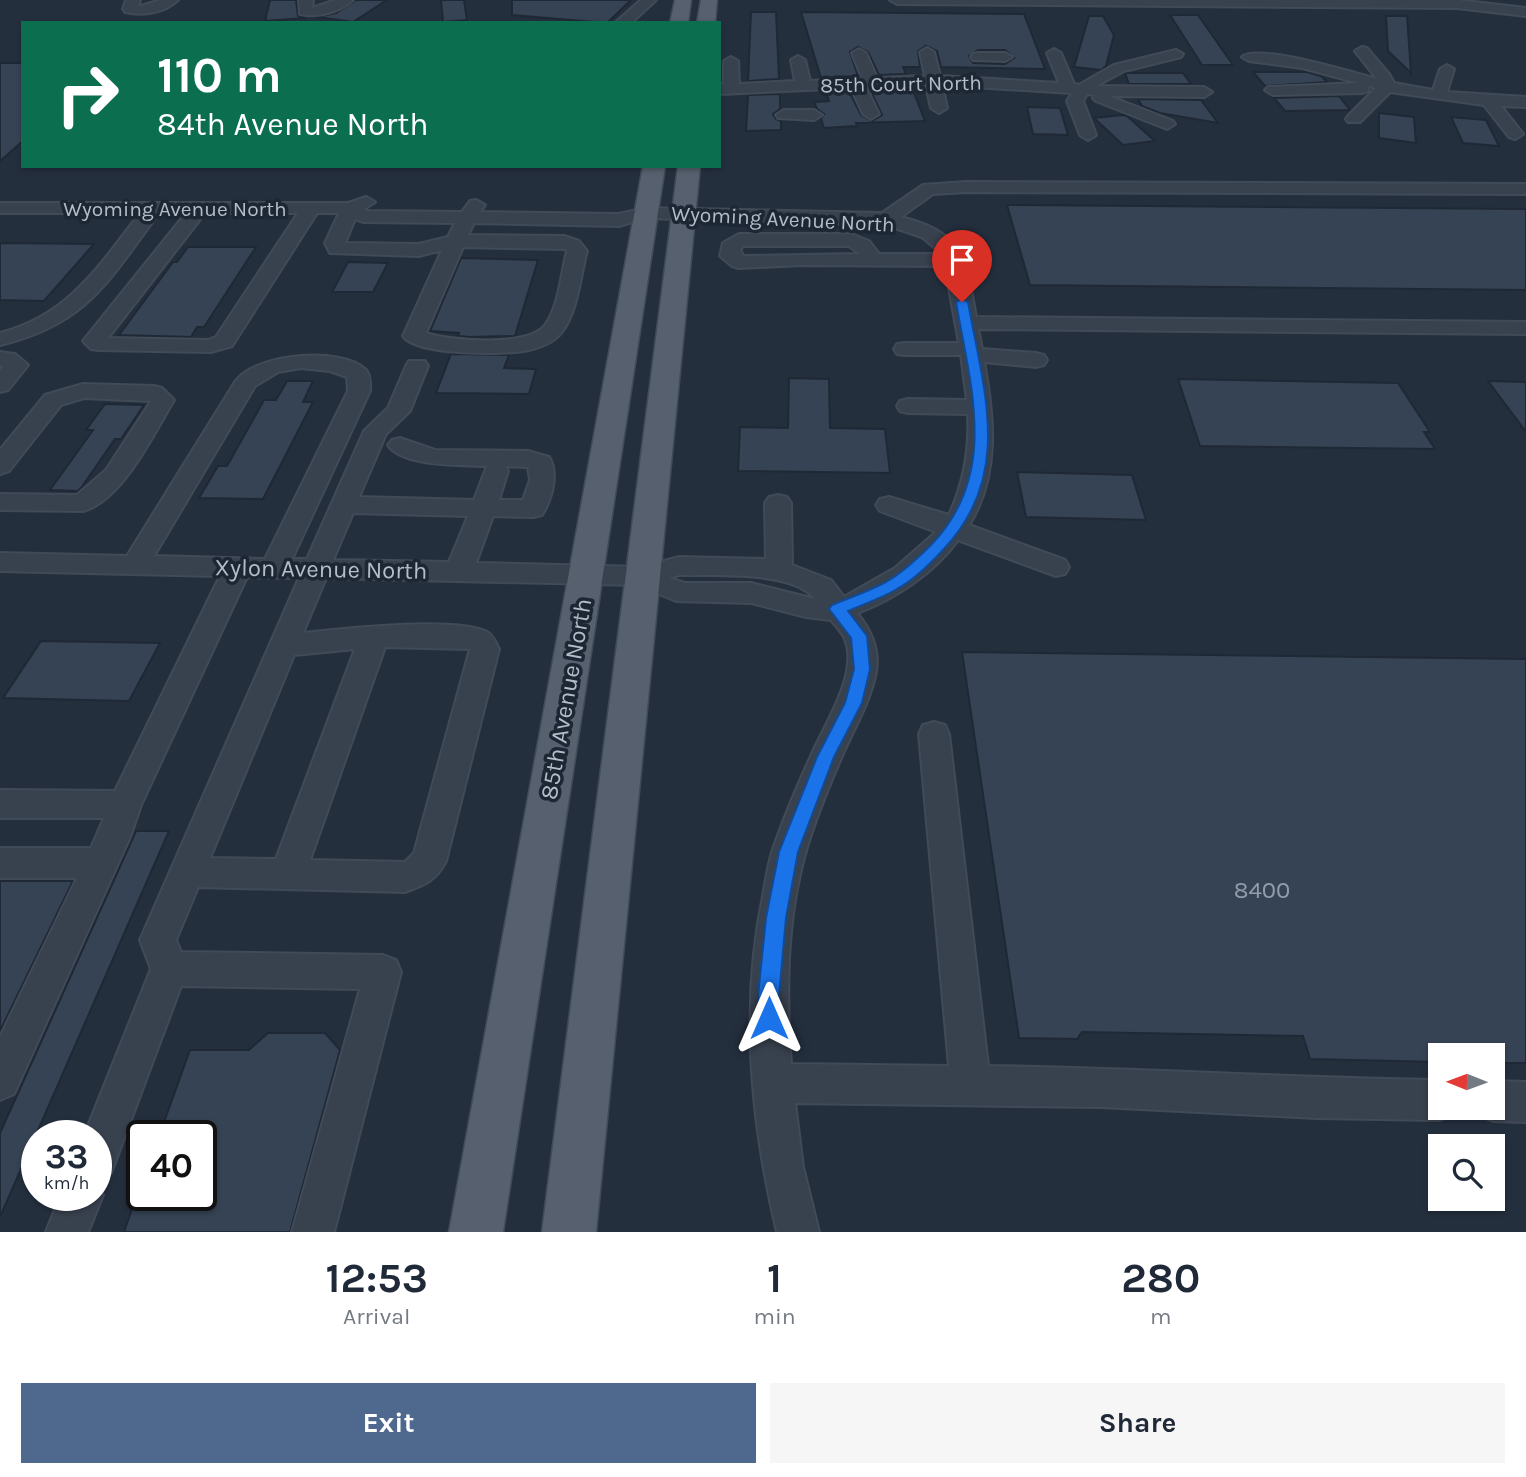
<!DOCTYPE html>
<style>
:root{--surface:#fff;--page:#f6f6f7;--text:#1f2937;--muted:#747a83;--accent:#4f688e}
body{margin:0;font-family:Karla,sans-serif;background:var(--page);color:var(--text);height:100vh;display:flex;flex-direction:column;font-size:26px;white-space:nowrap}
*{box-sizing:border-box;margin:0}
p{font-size:23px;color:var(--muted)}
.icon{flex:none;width:38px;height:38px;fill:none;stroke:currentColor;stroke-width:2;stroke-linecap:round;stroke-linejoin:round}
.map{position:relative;height:1232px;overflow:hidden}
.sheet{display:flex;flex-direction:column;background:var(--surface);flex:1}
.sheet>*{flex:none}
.banner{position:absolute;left:21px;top:21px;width:700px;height:147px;border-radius:0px;box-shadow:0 2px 5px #0004;background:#0b6e4f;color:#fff;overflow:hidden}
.needle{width:46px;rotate:271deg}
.buttons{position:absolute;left:1428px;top:1043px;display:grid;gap:14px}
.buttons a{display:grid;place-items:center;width:77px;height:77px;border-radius:0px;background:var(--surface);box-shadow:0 2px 5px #0004;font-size:35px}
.speed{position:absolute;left:21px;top:1120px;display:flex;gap:14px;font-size:35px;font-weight:700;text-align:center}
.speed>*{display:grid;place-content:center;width:91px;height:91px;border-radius:50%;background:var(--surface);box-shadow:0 2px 5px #0004;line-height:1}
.speed small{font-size:18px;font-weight:400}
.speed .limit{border:4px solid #111;border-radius:10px;background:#fff;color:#111}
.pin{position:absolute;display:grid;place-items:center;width:60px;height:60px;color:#fff;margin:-72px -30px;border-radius:50% 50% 50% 0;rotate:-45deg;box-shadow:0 0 7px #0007}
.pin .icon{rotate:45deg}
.me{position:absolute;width:77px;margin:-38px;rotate:0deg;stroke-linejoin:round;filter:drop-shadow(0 0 5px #0008)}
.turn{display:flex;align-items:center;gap:24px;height:147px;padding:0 21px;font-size:32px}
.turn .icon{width:91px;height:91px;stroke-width:2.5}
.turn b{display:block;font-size:49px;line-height:60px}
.eta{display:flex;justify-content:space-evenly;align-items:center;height:119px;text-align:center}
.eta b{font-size:42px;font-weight:700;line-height:49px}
.cta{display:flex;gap:14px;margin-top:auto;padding:14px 21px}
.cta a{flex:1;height:80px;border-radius:0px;background:var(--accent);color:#fff;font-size:28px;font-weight:700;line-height:80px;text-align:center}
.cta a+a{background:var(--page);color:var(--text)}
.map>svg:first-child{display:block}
</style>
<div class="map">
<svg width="1526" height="1232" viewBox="0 0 1526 1232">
<rect width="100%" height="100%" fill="#242f3e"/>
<path fill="#364354" stroke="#1f2835" stroke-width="2" fill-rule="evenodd" d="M 270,0 L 296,0 L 298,16 L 306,18 L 265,21 Z
M 356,0 L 387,0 L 353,22 L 317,17 L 336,13 Z
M 441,0 L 464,0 L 467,20 L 443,22 Z
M 512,0 L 631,0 L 607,23 L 512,15 Z
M 751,12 L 776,12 L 779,79 L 748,81 Z
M 801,12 L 1024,14 L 1045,69 L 941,67 L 937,51 L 926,46 L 918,51 L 920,67 L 903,67 L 906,74 L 879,75 L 868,52 L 858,47 L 850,52 L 858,76 L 821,78 ZM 978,50 L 1005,50 L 1014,58 L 1005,64 L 973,63 L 969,56 Z
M 1170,15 L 1198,15 L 1233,65 L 1202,65 Z
M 1089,16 L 1103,16 L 1114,35 L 1106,66 L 1101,70 L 1074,67 Z
M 1386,16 L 1407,16 L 1411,73 L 1388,51 Z
M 0,63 L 23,63 L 23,141 L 0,161 Z
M 1253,72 L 1307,72 L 1321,76 L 1327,82 L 1265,86 Z
M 1125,73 L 1183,73 L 1191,84 L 1129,84 Z
M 912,88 L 925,121 L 856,123 L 857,126 L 824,128 L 821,119 L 824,114 L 817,109 L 814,102 L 829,101 L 826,92 L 849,91 L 861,115 L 872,121 L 882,115 L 870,89 Z
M 780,94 L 780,109 L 773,114 L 776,119 L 781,121 L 781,130 L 746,131 L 748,95 Z
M 1339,96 L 1350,110 L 1285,111 L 1274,98 Z
M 1138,99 L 1201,100 L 1218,123 L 1160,113 L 1142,106 Z
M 1027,107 L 1060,108 L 1068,135 L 1033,134 Z
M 1379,113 L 1414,117 L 1416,143 L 1379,138 Z
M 1123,115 L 1127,116 L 1155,141 L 1123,145 L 1094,118 Z
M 1451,117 L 1486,120 L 1499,146 L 1463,143 Z
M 1007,205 L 1526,209 L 1526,290 L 1030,285 Z
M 0,243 L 94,244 L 44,301 L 0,300 Z
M 188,247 L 256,247 L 204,327 L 197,327 L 191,337 L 119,335 L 173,262 L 177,262 Z
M 461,258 L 538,260 L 515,336 L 470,337 L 458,336 L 459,333 L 430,331 Z
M 348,262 L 388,263 L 373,292 L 332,292 Z
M 451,354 L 509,355 L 504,368 L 536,369 L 529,394 L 436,393 Z
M 789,378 L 829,379 L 830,428 L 885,429 L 890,473 L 738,471 L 740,427 L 788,428 Z
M 1178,379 L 1398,383 L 1430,432 L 1424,432 L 1435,449 L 1200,446 Z
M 287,381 L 313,381 L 303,402 L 313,402 L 263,499 L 199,498 L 218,466 L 227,466 L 264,400 L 276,400 Z
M 1488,381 L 1526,382 L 1526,432 Z
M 105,404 L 144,405 L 121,439 L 115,439 L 81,488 L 78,491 L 50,490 L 93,430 L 86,430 Z
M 1017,472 L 1132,475 L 1146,520 L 1026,517 Z
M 41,641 L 160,643 L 129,701 L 3,698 Z
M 962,652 L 1526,659 L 1526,1063 L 1493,1063 L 1493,1055 L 1440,1055 L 1440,1062 L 1310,1059 L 1303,1036 L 1082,1032 L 1077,1039 L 1019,1038 Z
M 136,831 L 169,831 L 0,1217 L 0,1133 Z
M 0,881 L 73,881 L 0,1031 Z
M 268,1033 L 325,1033 L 340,1050 L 290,1232 L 124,1232 L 137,1195 L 201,1195 L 201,1136 L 159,1136 L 190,1050 L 249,1050 Z"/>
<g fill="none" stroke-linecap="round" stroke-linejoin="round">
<defs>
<path id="minor" d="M 126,0 L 140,0 L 138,6 L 141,6 L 161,0 L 178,0 C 164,13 143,16 125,12 L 123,9 Z
M 299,0 L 313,0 L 312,8 L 336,0 L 353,0 C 339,12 318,18 300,14 Z
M 641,0 L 656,0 L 631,23 L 615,23 Z
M 890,0 L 1457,0 L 1526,8 L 1526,16 L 1457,8 L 897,4 Z
M 1362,47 L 1367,48 L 1389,74 L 1394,83 L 1433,90 L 1440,69 L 1447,65 L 1454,69 L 1447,92 L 1526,97 L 1526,107 L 1501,106 L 1523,134 L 1515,139 L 1509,137 L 1484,105 L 1390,92 L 1360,122 L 1348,122 L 1346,119 L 1348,116 L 1376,88 L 1369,86 L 1368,91 L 1363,93 L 1273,95 L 1265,90 L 1268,87 L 1359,83 L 1302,68 L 1249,61 L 1242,57 C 1257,43 1354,73 1377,79 L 1355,51 Z
M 927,48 L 934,52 L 940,76 L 1059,83 L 1047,53 L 1054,49 L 1061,53 L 1074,84 L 1079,85 L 1114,65 L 1176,50 L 1183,54 L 1181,57 L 1124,71 L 1096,86 L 1204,87 L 1212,92 L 1204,97 L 1109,96 L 1173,121 L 1175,124 L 1167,129 L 1096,101 L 1093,98 L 1095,95 L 1087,94 L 1083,101 L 1096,135 L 1088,140 L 1080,135 L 1067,101 L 1072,93 L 942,85 L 947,108 L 939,113 L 931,108 L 926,85 L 866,87 L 879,114 L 871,119 L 863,114 L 851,88 L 719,94 L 719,84 L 724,84 L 724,61 L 731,57 L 738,61 L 739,84 L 795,81 L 791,60 L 798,56 L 805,60 L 810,81 L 862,78 L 852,53 L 859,49 L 866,53 L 877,78 L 925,76 L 920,52 Z
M 978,53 L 1005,53 L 1012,57 L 1005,61 L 973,60 L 971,57 L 973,54 Z
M 784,110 L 814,110 L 822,115 L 814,120 L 778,118 L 776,115 Z
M 966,182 L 1526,184 L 1526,194 L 966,192 L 933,194 L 901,217 C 965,233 965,258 976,317 L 1526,322 L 1526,334 L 978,329 L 982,349 L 1036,353 L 1044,355 L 1047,360 L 1044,365 L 1036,367 L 984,362 C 994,416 1000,476 969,525 L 1065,560 L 1069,567 L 1065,574 L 1056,576 L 958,540 C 934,573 895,599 857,613 C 871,630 880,649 876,672 C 870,703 854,728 842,756 C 829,786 815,819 806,851 C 786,920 786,993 791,1064 L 949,1066 L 919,734 L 923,725 L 934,722 L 945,725 L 949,734 L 988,1066 C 1139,1068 1289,1078 1440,1080 L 1440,1108 L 1457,1108 L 1454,1114 L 1440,1120 L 1317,1118 L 1102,1107 L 795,1103 L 803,1167 L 819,1232 L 777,1232 C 751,1123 740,1007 763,896 C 766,880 768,864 773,849 C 784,818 797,786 811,756 C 824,725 861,671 844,637 C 841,631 835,625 831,620 L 806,617 L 751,603 L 676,601 L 638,585 L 326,578 L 303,633 C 342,629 454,616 487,632 C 493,635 496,643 499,649 L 446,861 C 437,880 424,885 405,892 L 198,887 L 176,940 L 181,952 L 383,955 L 396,960 L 401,972 L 334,1232 L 292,1232 L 360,989 L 181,986 L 111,1173 L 96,1178 L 96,1136 L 84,1136 L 151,969 L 140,940 L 299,578 L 247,577 L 141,805 L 130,837 L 14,1094 L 0,1100 L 0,1037 L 77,878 L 0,878 L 0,848 L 91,848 L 104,818 L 0,818 L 0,790 L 115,791 L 220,576 L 0,571 L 0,553 L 127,556 L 235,382 C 255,353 342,346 366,370 C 371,375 370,385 370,391 L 292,559 L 307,559 L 364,431 L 388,408 L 406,366 L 409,361 L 425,361 L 428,366 L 410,411 L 386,434 L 359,497 L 474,500 L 487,466 C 463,465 403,467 388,445 L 392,440 L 400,438 L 435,450 L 528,451 L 549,457 C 559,473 552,499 542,515 L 533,517 L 493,516 L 476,563 L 642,567 L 679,557 L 766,559 L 765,503 L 769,497 L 778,495 L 787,497 L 791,503 L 792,565 L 831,580 L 844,597 L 895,568 L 936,532 L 880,511 L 876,505 L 880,499 L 889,497 L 949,515 C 964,482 970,451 968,414 L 908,413 L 900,411 L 897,406 L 900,401 L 908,399 L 967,400 L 961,355 L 905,355 L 897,354 L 894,349 L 897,344 L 905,343 L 959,343 L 945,266 L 802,265 L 739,268 L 732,266 L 720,256 L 723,243 L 739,234 L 851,234 L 869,241 L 879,254 L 942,254 L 922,237 L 886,225 L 646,218 L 619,226 L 474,223 L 468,235 L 564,236 L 579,241 L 587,251 C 580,276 578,312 561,333 C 553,343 541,347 529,350 C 506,355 417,356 403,336 L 442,250 L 419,256 L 330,253 L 325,243 L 339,213 L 317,213 L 232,346 L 211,352 L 99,350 L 91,349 L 83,341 L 186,213 L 159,213 C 108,281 88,324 0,345 L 0,333 C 69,315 99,266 140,213 L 0,213 L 0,203 L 348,203 L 366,197 L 375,202 L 364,209 L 367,211 L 462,212 L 470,201 L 476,200 L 485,205 L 480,212 L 619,214 L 646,208 L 882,213 L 923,185 ZM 205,213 L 298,213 L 216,337 L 208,340 L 108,338 ZM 355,219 L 363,222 L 455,223 L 448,237 L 419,244 L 345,243 ZM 744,246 L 849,246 L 860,254 L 743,256 L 740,249 ZM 463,247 L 565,249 L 567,251 C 561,274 559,305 546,324 C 530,348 450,341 426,333 ZM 301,368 L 330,371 L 347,377 L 348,391 L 265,559 L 154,556 L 255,386 L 278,372 ZM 505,466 L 528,467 L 530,480 L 523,500 L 499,500 L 508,471 ZM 353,513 L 468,516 L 449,562 L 333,560 ZM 679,575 C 713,576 793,570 815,599 L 751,583 L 685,583 L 669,578 ZM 385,647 L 470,649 L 414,853 L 405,862 L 310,860 ZM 355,649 L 276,859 L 210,858 L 294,655 Z
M 0,352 L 15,354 L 28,365 L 8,390 L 0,392 L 0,371 L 4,366 L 0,366 Z
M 83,384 L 154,386 L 162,388 L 174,400 C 154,433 122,501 83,511 L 0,510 L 0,494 L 77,495 L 106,470 L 151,401 L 84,398 L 61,405 L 9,471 L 0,474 L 0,450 L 45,395 Z
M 1493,1081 L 1526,1082 L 1526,1122 L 1493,1121 L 1479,1115 L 1476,1108 L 1493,1108 Z
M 96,1180 L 103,1195 L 88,1232 L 46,1232 L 61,1195 L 96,1195 Z"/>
<path id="major" d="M 675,0 L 691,0 L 688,23 L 670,23 Z
M 701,0 L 717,0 L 715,23 L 697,23 Z
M 643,166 L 665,166 L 503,1232 L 449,1232 Z
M 678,166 L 700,166 L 596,1232 L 542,1232 Z"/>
</defs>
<use href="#minor" stroke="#414a57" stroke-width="4"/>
<use href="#major" stroke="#414a57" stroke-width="3"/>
<use href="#minor" fill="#38414e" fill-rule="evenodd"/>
<use href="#major" fill="#56606e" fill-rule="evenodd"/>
</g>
<path fill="#1a73e8" stroke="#114b97" stroke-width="2" d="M 962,299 L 968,302 C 984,393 1014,476 942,551 C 929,565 914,580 897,589 C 882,598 864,604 848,611 L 867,636 L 870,669 L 862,703 L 834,757 L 798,852 L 786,918 L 779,996 L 780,1018 L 777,1025 L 769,1028 L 762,1025 L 758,996 L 766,918 L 779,852 L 817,757 L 845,703 L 854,669 L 851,638 L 829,609 L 832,605 C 849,598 869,591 886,582 C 902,573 918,558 931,545 C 999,475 971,388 956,302 Z"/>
<g text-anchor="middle" stroke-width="7" stroke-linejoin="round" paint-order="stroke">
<g font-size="21" fill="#b4bcc9" stroke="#1d2633">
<text transform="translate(901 84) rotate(-1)" y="7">85th Court North</text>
<text x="175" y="216">Wyoming Avenue North</text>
<text transform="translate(783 219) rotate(3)" y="7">Wyoming Avenue North</text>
</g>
<g font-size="24" fill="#b4bcc9" stroke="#1d2633">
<text transform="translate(321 569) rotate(1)" y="8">Xylon Avenue North</text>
<text transform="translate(566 699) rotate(-80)" y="8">85th Avenue North</text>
</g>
<g font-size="24" fill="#929caa">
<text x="1262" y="898">8400</text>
</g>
</g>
</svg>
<div class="buttons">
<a><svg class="needle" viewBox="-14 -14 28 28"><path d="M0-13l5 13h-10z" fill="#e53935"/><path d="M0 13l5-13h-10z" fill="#747a83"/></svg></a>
<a><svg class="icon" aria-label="search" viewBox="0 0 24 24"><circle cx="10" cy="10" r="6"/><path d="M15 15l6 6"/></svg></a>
</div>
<div class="speed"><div>33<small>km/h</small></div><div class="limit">40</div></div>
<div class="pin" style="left:962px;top:302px;background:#d93025"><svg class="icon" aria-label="arrive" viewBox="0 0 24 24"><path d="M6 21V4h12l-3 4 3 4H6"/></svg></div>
<svg class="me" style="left:769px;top:1018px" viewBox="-20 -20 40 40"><path d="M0-17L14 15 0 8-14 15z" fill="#1a73e8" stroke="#fff" stroke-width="4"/></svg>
<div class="banner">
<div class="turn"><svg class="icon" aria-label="right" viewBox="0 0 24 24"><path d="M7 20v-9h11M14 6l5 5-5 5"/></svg><div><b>110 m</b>84th Avenue North</div></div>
</div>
</div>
<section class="sheet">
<div class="eta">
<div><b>12:53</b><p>Arrival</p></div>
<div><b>1</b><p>min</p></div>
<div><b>280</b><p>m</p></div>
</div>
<div class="cta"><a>Exit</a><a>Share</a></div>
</section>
